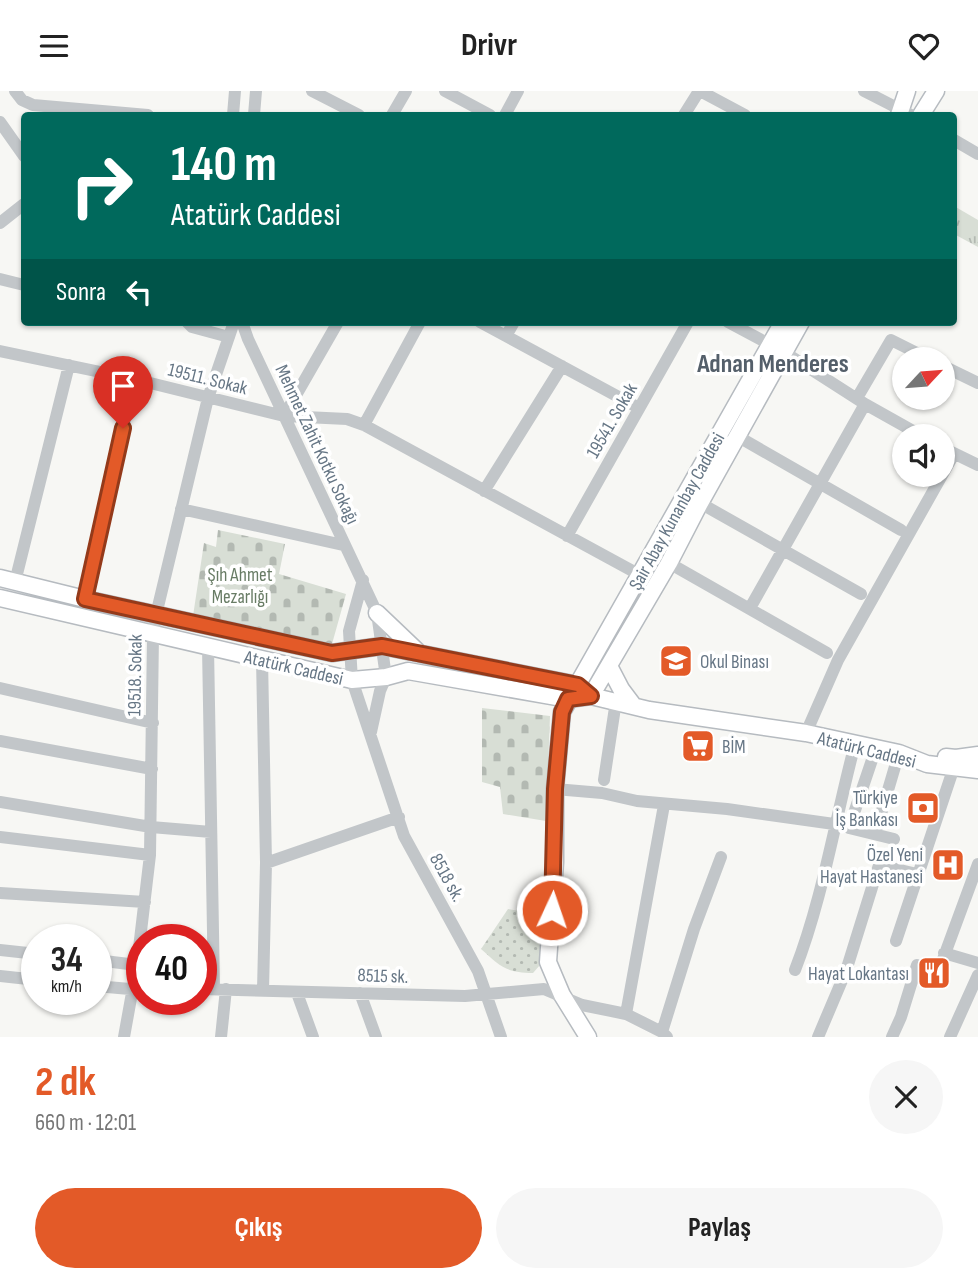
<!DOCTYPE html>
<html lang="tr">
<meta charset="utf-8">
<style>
:root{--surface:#fff;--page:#f6f6f6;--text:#222;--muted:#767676;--accent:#e35a28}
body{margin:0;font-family:"Sofia Sans Condensed",sans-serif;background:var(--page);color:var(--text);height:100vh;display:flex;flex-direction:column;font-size:26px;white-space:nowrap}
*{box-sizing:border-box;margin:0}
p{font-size:23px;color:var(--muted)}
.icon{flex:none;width:38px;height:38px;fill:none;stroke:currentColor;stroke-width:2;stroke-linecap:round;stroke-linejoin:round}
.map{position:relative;height:946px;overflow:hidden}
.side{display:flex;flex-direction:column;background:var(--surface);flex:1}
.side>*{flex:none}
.guide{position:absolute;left:21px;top:21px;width:936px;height:214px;border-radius:7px;box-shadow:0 2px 5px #0004;background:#00695c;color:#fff;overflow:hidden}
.needle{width:46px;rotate:64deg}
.controls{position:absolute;left:892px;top:256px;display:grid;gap:14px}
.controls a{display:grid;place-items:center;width:63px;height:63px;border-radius:50%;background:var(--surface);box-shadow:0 2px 5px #0004;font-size:35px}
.speed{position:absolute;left:21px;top:833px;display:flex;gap:14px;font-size:35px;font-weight:700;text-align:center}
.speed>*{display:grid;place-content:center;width:91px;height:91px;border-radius:50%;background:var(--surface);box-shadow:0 2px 5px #0004;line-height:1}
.speed small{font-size:18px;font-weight:400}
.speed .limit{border:10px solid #d22;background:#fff;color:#111}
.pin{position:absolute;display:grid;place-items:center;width:60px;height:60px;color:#fff;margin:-72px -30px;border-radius:50% 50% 50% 0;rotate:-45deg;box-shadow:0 0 7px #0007}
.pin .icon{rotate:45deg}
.me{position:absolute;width:77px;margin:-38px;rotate:3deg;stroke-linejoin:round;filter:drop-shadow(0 0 5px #0008)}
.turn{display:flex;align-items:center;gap:24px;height:147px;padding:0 35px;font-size:32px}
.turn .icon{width:91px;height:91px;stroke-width:2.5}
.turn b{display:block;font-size:49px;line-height:60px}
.then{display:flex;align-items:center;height:66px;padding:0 35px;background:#0003;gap:14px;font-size:26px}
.round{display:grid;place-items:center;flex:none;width:74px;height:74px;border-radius:37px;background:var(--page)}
.head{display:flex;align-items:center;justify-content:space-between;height:119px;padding:0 35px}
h1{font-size:42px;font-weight:700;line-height:52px;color:var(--accent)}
.action{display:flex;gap:14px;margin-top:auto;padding:14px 35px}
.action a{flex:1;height:80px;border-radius:42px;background:var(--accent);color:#fff;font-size:28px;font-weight:700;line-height:80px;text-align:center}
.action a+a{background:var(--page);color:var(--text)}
header{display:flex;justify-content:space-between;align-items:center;height:91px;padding:0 35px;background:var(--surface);font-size:32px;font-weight:700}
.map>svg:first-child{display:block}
</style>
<header><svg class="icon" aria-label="menu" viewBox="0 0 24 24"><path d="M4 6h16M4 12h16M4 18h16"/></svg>Drivr<svg class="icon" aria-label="heart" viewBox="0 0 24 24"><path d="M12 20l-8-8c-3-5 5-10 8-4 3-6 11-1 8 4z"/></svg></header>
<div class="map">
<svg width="978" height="946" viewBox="0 0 978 946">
<defs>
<pattern id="grass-tufts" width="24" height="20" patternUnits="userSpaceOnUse" patternTransform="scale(1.75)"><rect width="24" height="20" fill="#d8ded5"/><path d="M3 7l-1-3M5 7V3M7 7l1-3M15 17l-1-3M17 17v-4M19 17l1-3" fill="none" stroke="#b3b9b2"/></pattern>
<pattern id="cemetery-stones" width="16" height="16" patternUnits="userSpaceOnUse" patternTransform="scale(1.75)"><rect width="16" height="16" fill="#d8ded5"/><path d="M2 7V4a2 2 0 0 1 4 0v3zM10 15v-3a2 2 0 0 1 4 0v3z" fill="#b3b9b2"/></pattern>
<pattern id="park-dots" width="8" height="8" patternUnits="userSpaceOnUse" patternTransform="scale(1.75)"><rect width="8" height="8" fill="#d8ded5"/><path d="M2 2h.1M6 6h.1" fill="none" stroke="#b3b9b2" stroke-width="1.8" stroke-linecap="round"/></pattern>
</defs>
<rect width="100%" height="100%" fill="#f7f7f4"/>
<path fill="url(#grass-tufts)" d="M 954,115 L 978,129 L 978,156 L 954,143 Z"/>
<path fill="url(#cemetery-stones)" d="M 218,439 L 285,453 L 279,483 L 346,503 L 332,553 L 328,556 L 193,525 L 204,452 L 216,456 Z
M 482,617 L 550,625 L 546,730 L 503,723 L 500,696 L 482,691 Z"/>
<path fill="url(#park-dots)" d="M 508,818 L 541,824 L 540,874 L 533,882 C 506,882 500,875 481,858 Z"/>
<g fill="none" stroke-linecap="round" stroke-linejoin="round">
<defs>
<path id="secondary" d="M 899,24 L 907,0
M 921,24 L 936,0
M 0,487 L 85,508 L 332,562 L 382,555 L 578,594 L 584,599
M 0,507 L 352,589 L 386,586 L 408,580 L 568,608 L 591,605 L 649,619 L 806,642 L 899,662 L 927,673 L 978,679
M 377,522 L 418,561
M 609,575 L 621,598 L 633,614
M 591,605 L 669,472 L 700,412 L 801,231
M 946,666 L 956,667 L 978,664
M 588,946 L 562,904 L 548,871 L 555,771 L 555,698 L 562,621 L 783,231"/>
</defs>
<use href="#secondary" stroke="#b6bbc0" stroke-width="19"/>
<path stroke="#c2c6c9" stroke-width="12" d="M 15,0 L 22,9 L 33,14 L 148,24
M 312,0 L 359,24
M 445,0 L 490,24
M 700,0 L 745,24
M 864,0 L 911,24
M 233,24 L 235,0
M 254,24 L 256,0
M 392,24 L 406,0
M 505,24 L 518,0
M 684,24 L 699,0
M 0,31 L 24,65
M 954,49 L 978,63
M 0,132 L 24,113
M 0,188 L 24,194
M 187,231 L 192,236 L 229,246
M 242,231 L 248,248 L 377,522 L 386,586 L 380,600 L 371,641
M 480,231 L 639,317
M 728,231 L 784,261 L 865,313 L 922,345
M 506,245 L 514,231
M 0,260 L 134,288 L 284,325 L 347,328 L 364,334 L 420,231
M 943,275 L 978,292
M 857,307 L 891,249 L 929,268
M 284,325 L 338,231
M 364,334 L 640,484
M 737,345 L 901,439
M 943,357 L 978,374
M 484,400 L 562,275
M 700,412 L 861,503
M 181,418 L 343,454
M 567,445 L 688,231
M 669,472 L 827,562
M 363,489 L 349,540 L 352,589 L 404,745 L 478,880 L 501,946
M 15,491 L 69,274
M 85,508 L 134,288
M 750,517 L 865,313
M 208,556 L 214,897
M 262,568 L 266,772 L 263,899
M 0,597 L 153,632
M 806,642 L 838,569 L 954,363
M 0,650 L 152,678
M 876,657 L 849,737 L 894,748
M 604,689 L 616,610
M 555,698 L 602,702 L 637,710 L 727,718 L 834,733
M 0,711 L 151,736 L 211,741
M 875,743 L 899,662
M 0,746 L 150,764
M 266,772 L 399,726
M 0,802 L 145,811
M 896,850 L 954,676
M 0,859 L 37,863
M 944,862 L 978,872
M 96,869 L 137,874
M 795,879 C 823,807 835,728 855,653
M 0,885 L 37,889
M 96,895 L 141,899
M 201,898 L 465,905 L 544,898 L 582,914 L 626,923 L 662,941 L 667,946
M 297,902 L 313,946
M 360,902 L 376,946
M 626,923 L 664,714
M 662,941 L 694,838 L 721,766
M 124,946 L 137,874 L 150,764 L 153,543 L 156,524 L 208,307 L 234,231
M 221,946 L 226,898
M 818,946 L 846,880 L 879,774 L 917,783
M 892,946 L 901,926 L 917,874 L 939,879 L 978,773
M 950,946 L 978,884"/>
<use href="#secondary" stroke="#fff" stroke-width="16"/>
</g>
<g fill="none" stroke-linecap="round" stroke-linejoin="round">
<defs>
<path id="route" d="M 123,337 L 85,508 L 332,562 L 382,555 L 578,594 L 591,605 L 568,608 L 562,621 L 555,698 L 552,819"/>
</defs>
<use href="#route" stroke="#943a1a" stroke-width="18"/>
<use href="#route" stroke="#e35a28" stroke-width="12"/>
</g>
<defs>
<symbol id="school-square" viewBox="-11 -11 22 22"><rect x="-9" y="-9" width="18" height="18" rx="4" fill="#e35a28" stroke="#fff"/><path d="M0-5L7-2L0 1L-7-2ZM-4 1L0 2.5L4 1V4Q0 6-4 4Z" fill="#fff"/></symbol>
<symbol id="supermarket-square" viewBox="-11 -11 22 22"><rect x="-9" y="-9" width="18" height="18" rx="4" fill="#e35a28" stroke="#fff"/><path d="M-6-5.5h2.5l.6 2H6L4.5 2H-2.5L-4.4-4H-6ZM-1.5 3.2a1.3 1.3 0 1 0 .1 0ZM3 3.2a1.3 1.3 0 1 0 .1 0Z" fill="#fff"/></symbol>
<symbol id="bank-square" viewBox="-11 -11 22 22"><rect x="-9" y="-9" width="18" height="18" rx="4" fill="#e35a28" stroke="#fff"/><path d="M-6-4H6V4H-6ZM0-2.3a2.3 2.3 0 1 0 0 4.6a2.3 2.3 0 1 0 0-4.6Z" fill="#fff"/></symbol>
<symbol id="hospital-square" viewBox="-11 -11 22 22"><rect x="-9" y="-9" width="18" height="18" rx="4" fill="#e35a28" stroke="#fff"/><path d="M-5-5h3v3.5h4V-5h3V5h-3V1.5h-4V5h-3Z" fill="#fff"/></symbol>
<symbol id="restaurant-square" viewBox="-11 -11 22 22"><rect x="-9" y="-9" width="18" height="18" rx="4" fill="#e35a28" stroke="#fff"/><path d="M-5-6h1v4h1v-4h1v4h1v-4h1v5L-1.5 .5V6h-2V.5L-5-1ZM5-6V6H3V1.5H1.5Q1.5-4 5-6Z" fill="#fff"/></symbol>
</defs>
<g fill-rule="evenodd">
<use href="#school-square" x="657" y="551" width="38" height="38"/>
<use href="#supermarket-square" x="679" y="636" width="38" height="38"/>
<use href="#bank-square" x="904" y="698" width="38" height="38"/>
<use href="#hospital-square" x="929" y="755" width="38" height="38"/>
<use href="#restaurant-square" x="915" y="863" width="38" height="38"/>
</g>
<g text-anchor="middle" stroke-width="7" stroke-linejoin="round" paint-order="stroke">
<g font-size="19" fill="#667685" stroke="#fff">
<text transform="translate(208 287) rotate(14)" y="7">19511. Sokak</text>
<text transform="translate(611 329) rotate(-60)" y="7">19541. Sokak</text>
<text transform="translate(318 353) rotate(65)" y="7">Mehmet Zahit Kotku Sokağı</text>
<text transform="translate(676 420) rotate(-61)" y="7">Şair Abay Kunanbay Caddesi</text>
<text transform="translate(294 576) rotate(13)" y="7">Atatürk Caddesi</text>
<text transform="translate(134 584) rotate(-89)" y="7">19518. Sokak</text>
<text transform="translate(867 658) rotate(14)" y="7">Atatürk Caddesi</text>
<text transform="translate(448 786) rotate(61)" y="7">8518 sk.</text>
<text transform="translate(383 884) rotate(2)" y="7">8515 sk.</text>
</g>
<g font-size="19" fill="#687c65" stroke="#fff">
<text x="240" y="490">Şıh Ahmet<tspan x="240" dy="22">Mezarlığı</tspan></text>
</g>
<g font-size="19" fill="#667685" stroke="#fff" text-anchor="end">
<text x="700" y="577" text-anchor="start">Okul Binası</text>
<text x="722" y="662" text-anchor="start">BİM</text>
<text x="898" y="713">Türkiye<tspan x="898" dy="22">İş Bankası</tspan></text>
<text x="923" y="770">Özel Yeni<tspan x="923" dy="22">Hayat Hastanesi</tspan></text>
<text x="909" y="889">Hayat Lokantası</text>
</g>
<g font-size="26" font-weight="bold" fill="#545f6a" stroke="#fff">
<text x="773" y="281">Adnan Menderes</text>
</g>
</g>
</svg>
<div class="controls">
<a><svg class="needle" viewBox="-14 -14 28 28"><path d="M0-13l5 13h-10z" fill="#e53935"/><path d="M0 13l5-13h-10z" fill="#767676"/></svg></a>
<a><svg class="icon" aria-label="sound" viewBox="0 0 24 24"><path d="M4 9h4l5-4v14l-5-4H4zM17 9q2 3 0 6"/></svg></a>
</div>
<div class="speed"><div>34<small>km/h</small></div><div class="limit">40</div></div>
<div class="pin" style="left:123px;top:337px;background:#d93025"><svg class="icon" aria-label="arrive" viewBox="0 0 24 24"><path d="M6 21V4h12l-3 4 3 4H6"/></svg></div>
<svg class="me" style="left:552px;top:819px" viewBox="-20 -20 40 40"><circle r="17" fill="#e35a28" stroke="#fff" stroke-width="3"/><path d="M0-11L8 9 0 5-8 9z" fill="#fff"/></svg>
<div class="guide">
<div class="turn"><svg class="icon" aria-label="right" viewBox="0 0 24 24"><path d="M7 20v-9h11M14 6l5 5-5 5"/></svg><div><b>140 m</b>Atatürk Caddesi</div></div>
<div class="then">Sonra<svg class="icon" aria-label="left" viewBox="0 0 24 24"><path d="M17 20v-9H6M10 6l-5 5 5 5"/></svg></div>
</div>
</div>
<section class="side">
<div class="head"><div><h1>2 dk</h1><p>660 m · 12:01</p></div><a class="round"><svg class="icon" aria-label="close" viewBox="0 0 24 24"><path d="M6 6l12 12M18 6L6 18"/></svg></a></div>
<div class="action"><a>Çıkış</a><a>Paylaş</a></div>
</section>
